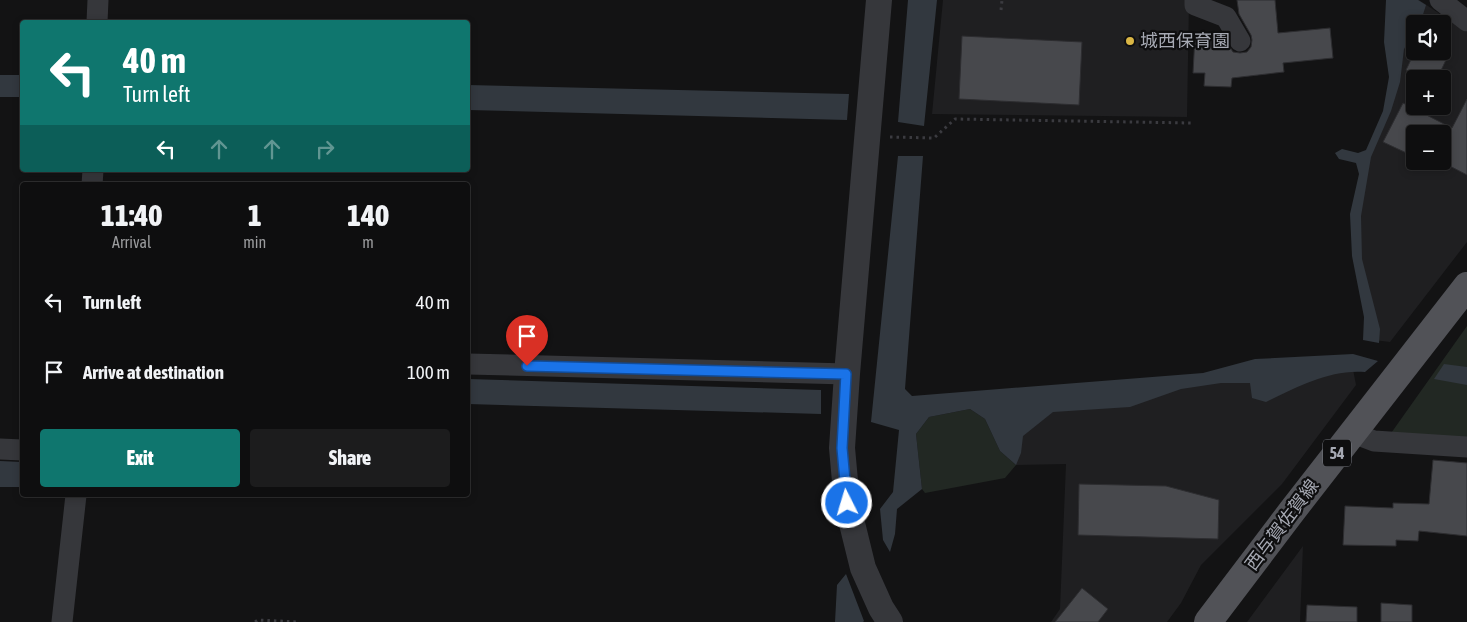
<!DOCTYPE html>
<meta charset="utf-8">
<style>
:root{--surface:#0e0e0f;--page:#1c1c1d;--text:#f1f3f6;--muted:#9b9c9e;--line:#2e2e2f;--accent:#0f766e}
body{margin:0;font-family:"Asap Condensed","Noto Sans JP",sans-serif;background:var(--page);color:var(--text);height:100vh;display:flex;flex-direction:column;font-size:19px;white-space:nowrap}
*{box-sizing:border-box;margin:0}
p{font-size:16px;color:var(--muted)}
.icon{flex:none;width:28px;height:28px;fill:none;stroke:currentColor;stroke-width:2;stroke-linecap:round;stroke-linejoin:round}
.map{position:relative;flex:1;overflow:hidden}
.panel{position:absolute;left:20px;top:182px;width:450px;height:315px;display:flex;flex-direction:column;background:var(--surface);border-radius:5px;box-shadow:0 2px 8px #0003,0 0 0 1px var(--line)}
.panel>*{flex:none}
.guide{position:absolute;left:20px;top:20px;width:450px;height:152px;border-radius:5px;box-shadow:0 2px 8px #0003,0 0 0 1px var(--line);background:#0f766e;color:#fff;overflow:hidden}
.controls{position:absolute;left:1406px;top:15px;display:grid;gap:10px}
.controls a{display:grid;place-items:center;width:45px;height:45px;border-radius:5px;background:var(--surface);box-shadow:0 2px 8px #0003,0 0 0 1px var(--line);font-size:25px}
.pin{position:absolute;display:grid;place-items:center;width:42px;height:42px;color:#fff;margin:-51px -21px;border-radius:50% 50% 50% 0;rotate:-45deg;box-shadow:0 0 5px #0007}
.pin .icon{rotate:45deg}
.me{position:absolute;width:55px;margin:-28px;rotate:355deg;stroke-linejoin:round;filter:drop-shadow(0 0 4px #0008)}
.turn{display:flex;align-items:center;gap:18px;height:105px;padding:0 20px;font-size:22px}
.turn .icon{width:65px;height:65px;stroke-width:2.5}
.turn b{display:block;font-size:35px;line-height:42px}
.lanes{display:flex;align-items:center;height:48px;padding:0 20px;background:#0003;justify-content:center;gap:25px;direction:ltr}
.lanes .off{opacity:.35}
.eta{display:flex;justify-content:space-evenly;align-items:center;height:85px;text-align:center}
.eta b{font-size:30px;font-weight:800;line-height:35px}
.cta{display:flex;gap:10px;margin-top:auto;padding:10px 20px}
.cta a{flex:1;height:58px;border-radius:5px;background:var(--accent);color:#fff;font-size:20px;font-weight:800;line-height:58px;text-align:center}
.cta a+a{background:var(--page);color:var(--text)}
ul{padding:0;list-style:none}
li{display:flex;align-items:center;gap:15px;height:70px;padding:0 20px}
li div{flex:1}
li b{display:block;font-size:19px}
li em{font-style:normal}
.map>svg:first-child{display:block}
</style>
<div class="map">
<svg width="1467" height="622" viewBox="0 0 1467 622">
<rect width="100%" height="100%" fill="#131314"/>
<path fill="#1f1f21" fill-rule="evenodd" d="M 943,0 L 1189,0 L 1187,117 L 932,114 Z
M 1407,0 L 1419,0 L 1467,32 L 1467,242 L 1390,342 L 1374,340 L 1357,240 L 1366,158 L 1392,97 ZM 1415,24 L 1442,24 L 1442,51 L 1415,51 ZM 1415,79 L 1442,79 L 1442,106 L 1415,106 ZM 1415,134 L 1442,134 L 1442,161 L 1415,161 Z
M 1352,364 L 1356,385 L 1282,484 L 1201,565 L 1181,603 L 1167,622 L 1051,622 L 1060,609 L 1066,464 L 1016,465 L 1009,400 Z
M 1303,546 L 1300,622 L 1247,622 Z"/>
<path fill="#222823" d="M 1467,326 L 1467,440 L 1389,436 Z
M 970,409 L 985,419 L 1000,451 L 1016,465 L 1005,478 L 925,493 L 922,489 L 916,434 L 929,417 Z"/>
<path fill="#32383f" d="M 908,0 L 937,0 L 924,126 L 898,122 Z
M 1386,0 L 1418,0 L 1426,5 L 1420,24 L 1415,24 L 1415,32 L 1404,49 L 1400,82 L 1391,111 L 1371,157 L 1361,216 L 1362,259 L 1380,329 L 1379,343 L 1363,340 L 1364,317 L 1352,256 L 1350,214 L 1359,174 L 1356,163 L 1339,159 L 1335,153 L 1342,149 L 1358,153 L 1366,150 L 1383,111 L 1389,77 L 1384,42 Z
M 0,75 L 22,75 L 22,97 L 0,97 Z
M 468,85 L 849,94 L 847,120 L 468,110 Z
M 898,156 L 923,156 L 905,389 L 912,396 L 1203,373 L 1255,359 L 1353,354 L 1378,361 L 1365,372 C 1330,369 1297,387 1266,402 L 1252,398 L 1250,383 L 1221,383 L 1181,389 L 1130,407 L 1053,412 L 1023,436 L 1021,453 L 1016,465 L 1000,451 L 985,419 L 970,409 L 929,417 L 916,434 L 922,489 L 897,509 L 895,534 L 890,552 L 883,540 L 880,509 L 893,492 L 899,430 L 871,422 Z
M 1444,364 L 1467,367 L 1467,385 L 1434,379 Z
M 468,379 L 821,390 L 821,414 L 468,404 Z
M 0,461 L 22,462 L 22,487 L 0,487 Z
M 846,574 L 864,621 L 863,622 L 835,622 L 837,585 Z"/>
<path fill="#47484c" stroke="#2d2d30" d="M 1237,0 L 1275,0 L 1278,33 L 1330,28 L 1333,58 L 1283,63 L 1284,72 L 1232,78 L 1231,87 L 1204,86 L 1205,73 L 1193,73 L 1195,36 L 1224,38 L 1233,52 L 1240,53 L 1247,52 L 1251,47 L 1252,40 L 1251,35 L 1239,14 Z
M 1442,30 L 1451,35 L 1440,57 L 1446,60 L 1437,79 L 1424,79 L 1406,70 L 1415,51 L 1442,51 Z
M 962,36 L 1082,42 L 1079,105 L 959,99 Z
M 1467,99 L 1467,175 L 1440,161 L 1442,161 L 1442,134 L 1415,134 L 1415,157 L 1383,142 L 1403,103 L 1452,128 Z
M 1433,460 L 1467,463 L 1467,536 L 1419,531 L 1418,541 L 1396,540 L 1396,546 L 1343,545 L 1345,506 L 1393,508 L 1393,503 L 1429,504 Z
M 1079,484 L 1166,486 L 1219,500 L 1218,539 L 1078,535 Z
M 1082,588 L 1108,609 L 1098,622 L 1055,622 Z
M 1381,603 L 1412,605 L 1412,622 L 1381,622 Z
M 1307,605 L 1357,607 L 1357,622 L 1306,622 Z"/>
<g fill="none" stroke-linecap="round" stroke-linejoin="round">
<path stroke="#3b3b40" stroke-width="3" stroke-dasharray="2.5 4" stroke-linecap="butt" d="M 1001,10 L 1002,0
M 890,137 L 934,138 L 955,119 L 1191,123
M 255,622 L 258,620 L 298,622"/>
<path stroke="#36373b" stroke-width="21" d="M 1195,0 L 1195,5 L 1226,17 L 1240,41
M 1440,0 L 1467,21
M 97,22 L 98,0
M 92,185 L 93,170
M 468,364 L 847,374
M 1353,433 L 1374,441 L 1467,447
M 0,449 L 22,450
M 62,622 L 76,495"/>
<path stroke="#36373b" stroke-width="26" d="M 879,0 L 847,374 L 842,448 L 847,503 L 863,568 L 881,608 L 890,622"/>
<path stroke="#515257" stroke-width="28" d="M 1208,622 L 1292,511 L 1467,286"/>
</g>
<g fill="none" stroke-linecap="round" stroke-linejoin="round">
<defs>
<path id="route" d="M 527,366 L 846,374 L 842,448 L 847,503"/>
</defs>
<use href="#route" stroke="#114b97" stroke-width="12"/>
<use href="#route" stroke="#1a73e8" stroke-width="9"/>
</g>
<circle fill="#dab645" stroke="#0e0e0f" stroke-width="2" cx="1130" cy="41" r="5"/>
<g text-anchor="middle" stroke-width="4.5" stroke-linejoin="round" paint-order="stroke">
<rect fill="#0e0e0f" stroke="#787a82" stroke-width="1" x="1323" y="439.5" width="28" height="27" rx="4"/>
<g font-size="16" font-weight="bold" fill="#a6a9b3">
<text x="1337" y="459">54</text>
</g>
<g font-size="18" fill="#a6a9b3" stroke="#0e0e0f" text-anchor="start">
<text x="1140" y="47">城西保育園</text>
</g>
<g font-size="18" fill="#a6a9b3" stroke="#0e0e0f">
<text transform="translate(1282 525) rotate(-53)" y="6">西与賀佐賀線</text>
</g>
</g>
</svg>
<div class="controls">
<a><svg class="icon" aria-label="sound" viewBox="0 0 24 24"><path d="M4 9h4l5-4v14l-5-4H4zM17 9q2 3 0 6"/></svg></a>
<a>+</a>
<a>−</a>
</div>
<div class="pin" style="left:527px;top:366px;background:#d93025"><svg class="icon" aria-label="arrive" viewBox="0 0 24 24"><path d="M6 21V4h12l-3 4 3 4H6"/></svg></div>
<svg class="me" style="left:847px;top:503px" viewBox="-20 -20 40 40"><circle r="17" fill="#1a73e8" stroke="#fff" stroke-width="3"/><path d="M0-11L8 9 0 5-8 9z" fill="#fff"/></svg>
<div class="guide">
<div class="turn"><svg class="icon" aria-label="left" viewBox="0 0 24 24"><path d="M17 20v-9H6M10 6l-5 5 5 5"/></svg><div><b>40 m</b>Turn left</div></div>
<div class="lanes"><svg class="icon" aria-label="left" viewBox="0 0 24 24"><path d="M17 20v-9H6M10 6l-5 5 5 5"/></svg><svg class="icon off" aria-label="ahead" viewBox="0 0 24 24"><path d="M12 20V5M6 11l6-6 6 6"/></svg><svg class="icon off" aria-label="ahead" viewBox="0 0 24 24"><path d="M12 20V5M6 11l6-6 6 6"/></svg><svg class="icon off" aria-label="right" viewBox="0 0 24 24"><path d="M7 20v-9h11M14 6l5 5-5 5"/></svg></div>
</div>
<section class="panel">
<div class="eta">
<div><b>11:40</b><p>Arrival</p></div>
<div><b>1</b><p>min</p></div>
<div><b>140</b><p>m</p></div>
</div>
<ul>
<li><svg class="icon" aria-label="left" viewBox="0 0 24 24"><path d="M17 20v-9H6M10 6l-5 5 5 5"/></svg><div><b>Turn left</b></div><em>40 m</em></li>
<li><svg class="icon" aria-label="arrive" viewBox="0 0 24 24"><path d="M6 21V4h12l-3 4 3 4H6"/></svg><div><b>Arrive at destination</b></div><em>100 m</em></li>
</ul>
<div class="cta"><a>Exit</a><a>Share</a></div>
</section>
</div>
